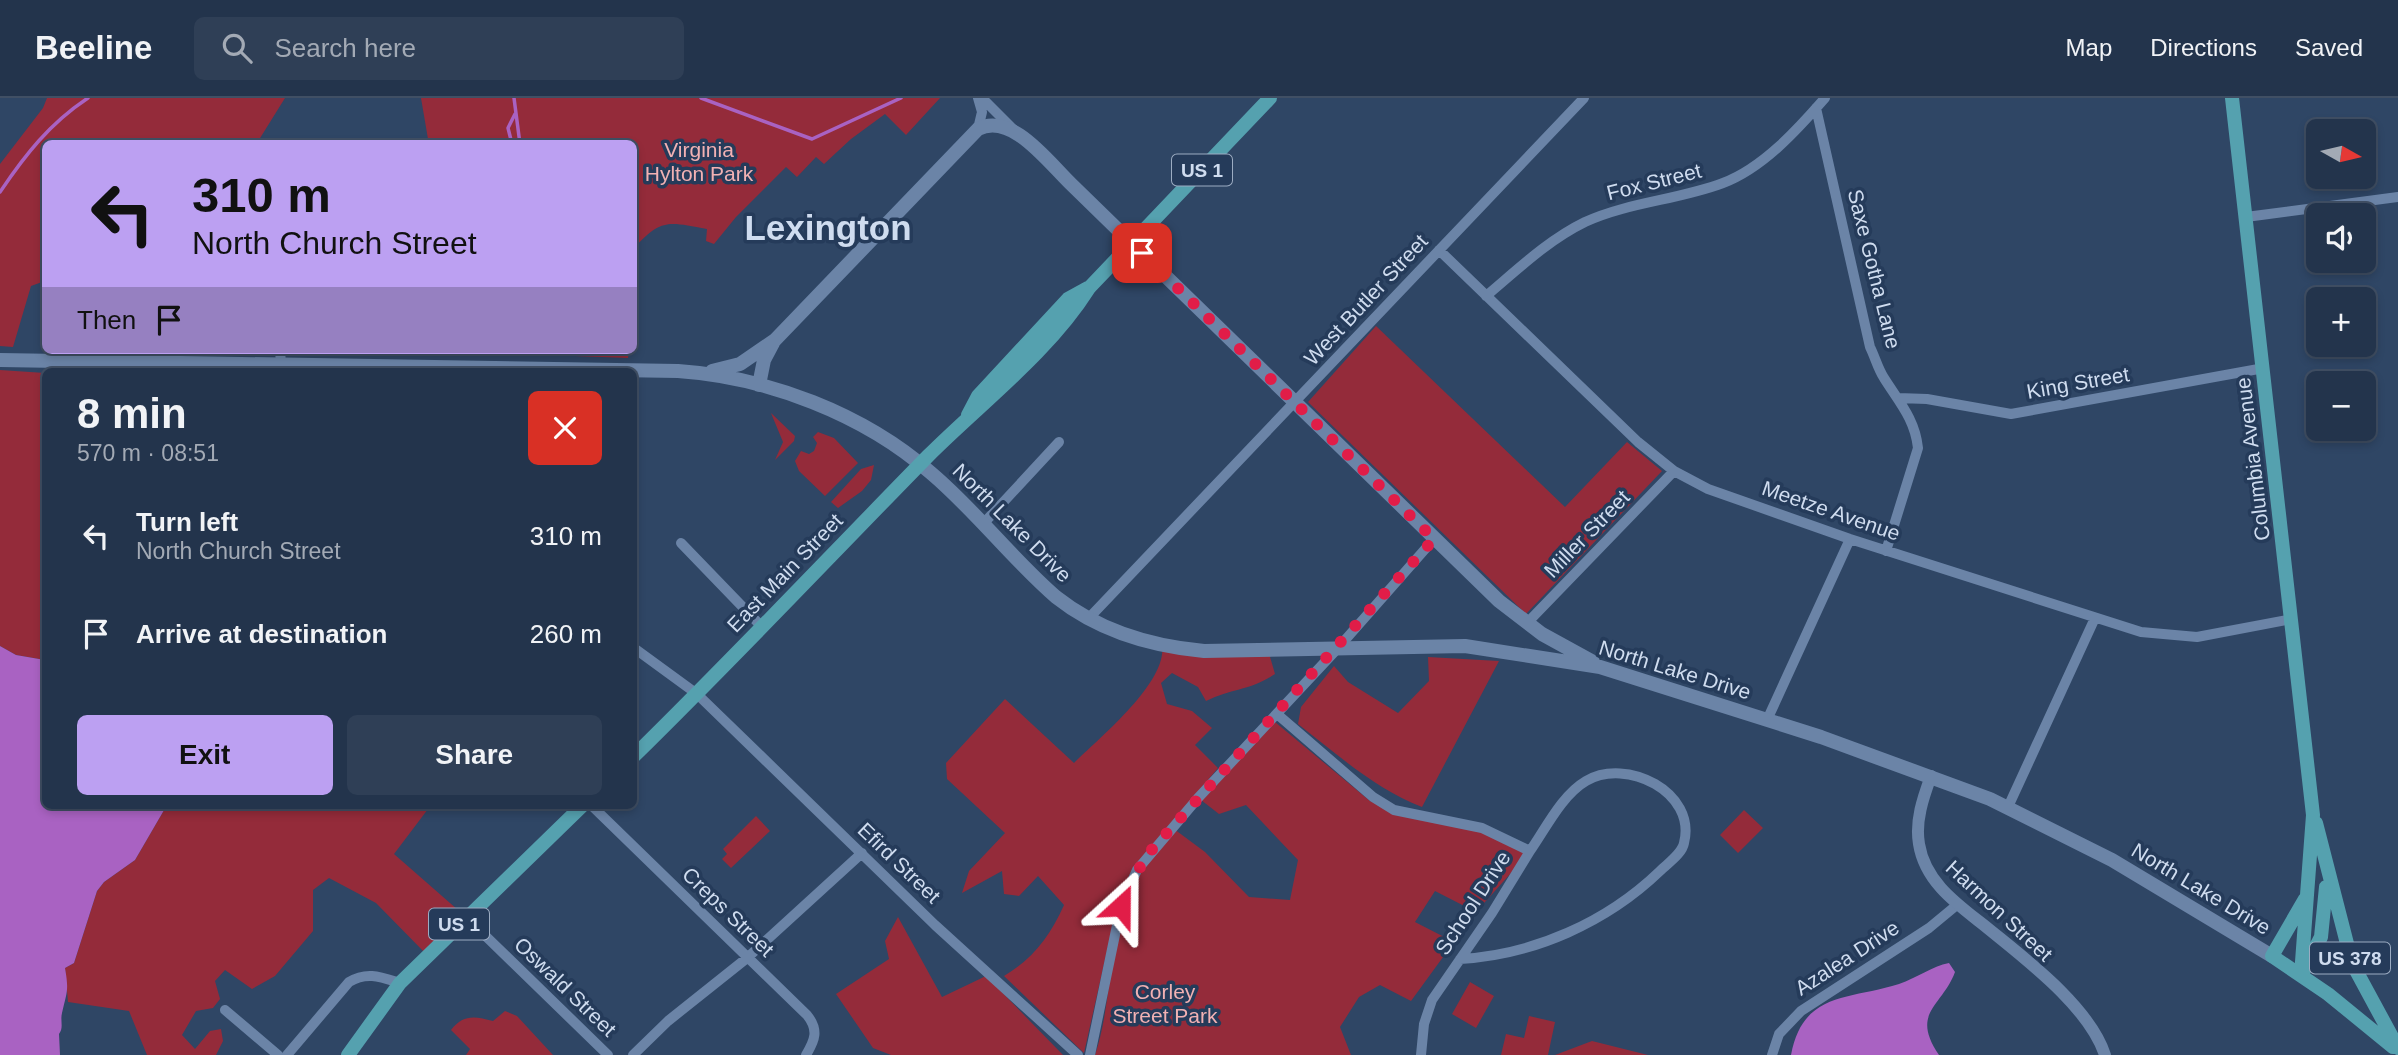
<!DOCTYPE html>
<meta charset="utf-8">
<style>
:root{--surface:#23344c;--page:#2f3f56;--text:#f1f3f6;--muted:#a3aab5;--line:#404f64;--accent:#bca0f2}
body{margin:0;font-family:Arial,sans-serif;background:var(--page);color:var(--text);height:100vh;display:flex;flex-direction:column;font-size:26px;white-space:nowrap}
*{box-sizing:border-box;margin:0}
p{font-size:23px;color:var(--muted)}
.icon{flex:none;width:38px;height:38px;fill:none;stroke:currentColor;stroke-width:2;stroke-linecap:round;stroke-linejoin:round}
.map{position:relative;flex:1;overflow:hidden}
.side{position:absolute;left:42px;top:270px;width:595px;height:441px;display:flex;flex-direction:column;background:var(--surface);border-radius:10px;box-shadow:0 4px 10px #0003,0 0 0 2px var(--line)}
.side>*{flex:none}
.banner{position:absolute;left:42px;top:42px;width:595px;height:214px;border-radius:10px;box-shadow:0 4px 10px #0003,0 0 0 2px var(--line);background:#bca0f2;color:#111;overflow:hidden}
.needle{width:46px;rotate:98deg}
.tools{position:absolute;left:2306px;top:21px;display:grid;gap:14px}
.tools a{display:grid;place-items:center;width:70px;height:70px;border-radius:10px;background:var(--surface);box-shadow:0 4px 10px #0003,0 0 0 2px var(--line);font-size:35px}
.pin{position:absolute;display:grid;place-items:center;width:60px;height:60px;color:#fff;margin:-30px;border-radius:14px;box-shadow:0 4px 10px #0006}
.me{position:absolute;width:77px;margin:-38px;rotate:24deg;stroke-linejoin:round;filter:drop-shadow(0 0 5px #0008)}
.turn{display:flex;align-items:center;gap:24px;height:147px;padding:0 35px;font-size:32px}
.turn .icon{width:91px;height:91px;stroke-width:2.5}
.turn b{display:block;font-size:49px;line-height:60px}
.then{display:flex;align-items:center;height:66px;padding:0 35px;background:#0003;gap:14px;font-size:26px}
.round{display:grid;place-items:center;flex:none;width:74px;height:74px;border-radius:10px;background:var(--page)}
.headline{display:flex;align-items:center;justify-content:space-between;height:119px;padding:0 35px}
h1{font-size:42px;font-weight:600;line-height:52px}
.cta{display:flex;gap:14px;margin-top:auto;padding:14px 35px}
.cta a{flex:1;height:80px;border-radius:10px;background:var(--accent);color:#111;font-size:28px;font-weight:600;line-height:80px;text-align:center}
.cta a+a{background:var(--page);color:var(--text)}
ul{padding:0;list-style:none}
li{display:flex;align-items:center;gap:21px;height:98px;padding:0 35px}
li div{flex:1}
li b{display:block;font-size:26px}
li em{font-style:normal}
header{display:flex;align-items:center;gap:42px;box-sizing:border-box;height:98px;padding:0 35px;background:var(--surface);border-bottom:2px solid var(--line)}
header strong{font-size:33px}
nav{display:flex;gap:38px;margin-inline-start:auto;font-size:24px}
.search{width:490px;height:63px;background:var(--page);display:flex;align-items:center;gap:18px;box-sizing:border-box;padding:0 24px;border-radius:10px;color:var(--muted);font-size:26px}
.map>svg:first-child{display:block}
</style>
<header>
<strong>Beeline</strong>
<div class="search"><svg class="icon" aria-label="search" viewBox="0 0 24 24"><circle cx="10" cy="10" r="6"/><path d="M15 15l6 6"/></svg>Search here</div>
<nav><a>Map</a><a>Directions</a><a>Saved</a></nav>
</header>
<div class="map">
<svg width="2398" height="957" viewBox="0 0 2398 957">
<rect width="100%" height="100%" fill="#2f4665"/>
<path fill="#942b3a" d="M 47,0 L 285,0 L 257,45 L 46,46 L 45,183 L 31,188 L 13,249 L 0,248 L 0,66 L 43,10 Z
M 421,0 L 940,0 L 906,37 L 885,16 L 851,41 L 824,66 L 816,59 L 797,79 L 786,69 L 736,119 L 714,146 L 706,143 L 707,131 C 668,124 662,120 634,150 L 634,46 L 434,45 L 428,41 Z
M 1376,228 L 1565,409 L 1627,344 L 1662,373 L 1526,516 L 1308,304 Z
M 498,252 L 629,252 L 628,260 L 498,255 Z
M 0,272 L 45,275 L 45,562 L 16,557 L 0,548 Z
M 771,315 L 795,338 L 794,343 L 775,362 L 783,344 Z
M 818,334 L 834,340 L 858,365 L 825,398 L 799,373 L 795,363 L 801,353 L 809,356 L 814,353 L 817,345 L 813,339 Z
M 874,367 L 871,382 L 862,393 L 838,410 L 831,404 L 861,371 Z
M 1162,547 L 1268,552 L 1275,576 C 1249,593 1232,590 1206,603 L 1198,589 L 1172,575 L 1161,585 L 1167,606 L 1192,613 L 1212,630 L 1195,647 L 1218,670 L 1147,754 L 1113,826 L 1084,955 L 1004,878 C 1034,860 1050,838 1064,807 L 1038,778 L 1019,798 L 1004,796 L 1002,773 L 962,795 L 969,773 L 1005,735 L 947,681 L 946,665 L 1005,601 L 1074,665 C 1099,640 1168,584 1162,547 Z
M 1428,559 L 1499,563 L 1422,709 C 1375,691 1337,656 1298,626 L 1301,609 L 1334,568 L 1348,584 L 1398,615 L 1429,583 Z
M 1275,624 L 1370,703 L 1410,720 L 1483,734 L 1528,756 L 1476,814 L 1435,793 L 1415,824 L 1454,844 L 1411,903 L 1380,887 L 1359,899 L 1340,929 L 1351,957 L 1095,957 C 1114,901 1108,823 1139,773 C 1148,758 1162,745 1174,731 L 1205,754 L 1249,799 L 1290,802 L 1298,762 L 1246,707 L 1219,716 L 1201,702 Z
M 167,707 L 424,707 L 428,711 L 394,756 L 466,819 L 428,858 L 376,805 L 329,780 L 313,792 L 313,833 L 275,878 L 252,891 L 225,872 L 215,883 L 220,901 L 213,910 L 196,913 L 182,937 L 195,951 L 210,933 L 221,931 L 223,943 L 216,957 L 147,957 L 129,913 L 68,904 L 65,870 L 74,865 L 97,793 L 104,784 L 135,762 Z
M 1744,712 L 1763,730 L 1738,755 L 1720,737 Z
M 756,718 L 770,733 L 731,770 L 722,761 L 727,756 L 723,751 Z
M 898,819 L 942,899 L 986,878 L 1063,957 L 891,957 L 873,950 L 836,896 L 889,861 L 885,843 Z
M 1470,884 L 1494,898 L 1476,930 L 1452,916 Z
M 505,913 L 517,918 L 553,957 L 466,957 L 470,951 L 451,932 C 463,916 475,918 493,923 Z
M 1529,918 L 1555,924 L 1548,957 L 1501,957 L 1506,936 L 1524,940 Z
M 1592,943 L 1648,957 L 1555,957 Z"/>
<path fill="#a962c2" d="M 0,548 L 16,557 L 45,562 L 46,707 L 167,707 L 135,762 L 104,784 L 97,793 L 74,865 L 65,870 C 69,893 67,893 62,915 C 60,923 64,929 59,936 L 60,957 L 0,957 Z
M 1949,865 L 1955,874 C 1942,909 1910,914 1939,957 L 1791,957 C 1803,893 1849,902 1899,886 C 1917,880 1932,868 1949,865 Z"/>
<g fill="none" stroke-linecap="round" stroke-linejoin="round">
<path stroke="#a962c2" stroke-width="3.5" d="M 514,0 L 520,46
M 701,0 L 812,41 L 901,0
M 512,46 L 508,30 L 515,16
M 0,94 C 25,57 50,25 88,0"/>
<path stroke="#6b84a7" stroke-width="10" d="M 982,0 L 1015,33
M 1816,10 L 1870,249 C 1875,259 1878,271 1884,280 C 1899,304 1915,321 1918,350 L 1886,453
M 978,31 L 982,14 L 978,0
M 2246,119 L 2398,99
M 1439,152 L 1638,344 L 1674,373 L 1708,391 L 1850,441 L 2141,534 L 2197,539 L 2292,521
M 1486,198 C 1517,172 1548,142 1585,124 C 1629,104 1678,102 1723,85 C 1763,70 1798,31 1825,0
M 280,252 L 281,266
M 1898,300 L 1927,301 L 2011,316 L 2264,270
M 983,426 L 1059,344
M 681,445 L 762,529
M 1088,521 L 1584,0
M 1527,525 L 1674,373
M 634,550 L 697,596 L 935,827 L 1078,957
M 1277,616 L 1373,699 L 1394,712 L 1482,730 L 1530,753 L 1492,815 L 1432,902 L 1424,926 L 1421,957
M 1767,622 L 1850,441
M 591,707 L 807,917 C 819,932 815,942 806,957
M 2008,709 L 2095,520
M 466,819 L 608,957
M 1460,861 C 1534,857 1607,824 1660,773 C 1668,765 1682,756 1684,745 C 1697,694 1626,659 1586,683 C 1562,697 1546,730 1530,753
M 225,912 L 278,957
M 287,957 L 349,884 C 367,873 381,879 400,885
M 633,957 L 668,923 L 747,860 L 862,755
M 1090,957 L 1121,808 L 1137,772 L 1198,700 L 1338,550 L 1434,441
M 1772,957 L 1779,936 L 1801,913 L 1929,830 L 1958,806"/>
<path stroke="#6b84a7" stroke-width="12" d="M 1931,678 C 1923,700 1915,723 1919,746 C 1925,784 1957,806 1985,828 C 2024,860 2089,908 2105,957"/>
<path stroke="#6b84a7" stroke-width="14" d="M 0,262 L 678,273 C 767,279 864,316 931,375 C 976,413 1012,461 1056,499 C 1099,533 1149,548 1204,553 L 1465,548 L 1600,569 L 1821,639 L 1990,701 L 2112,762 L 2272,858
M 712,273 L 740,266 L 775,242 L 978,31 C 1012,14 1048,64 1071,86 L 1499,503 L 1542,536 L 1593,564
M 759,287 L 764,262 L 773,245"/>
<path stroke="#55a1af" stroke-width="14" d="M 2232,0 L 2313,717 L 2301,877
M 968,317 L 978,298 L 1068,201 L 1088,190
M 634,658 C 734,560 830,458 928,358 C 982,304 1048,255 1089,190 L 1270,0
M 2316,725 L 2352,865 L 2398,950
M 2305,801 L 2272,858 L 2328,896 L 2393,949
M 2304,872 L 2321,839 L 2326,789
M 348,957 L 400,885 L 583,707"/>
</g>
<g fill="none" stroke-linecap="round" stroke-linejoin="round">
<path stroke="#e11d48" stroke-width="12" stroke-dasharray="0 21.6" d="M 1121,808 L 1128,789 L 1148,756 L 1434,441 L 1142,155"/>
</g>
<g text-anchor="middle" stroke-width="7" stroke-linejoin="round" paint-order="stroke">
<g fill="#253b5a" stroke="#9cacc2" stroke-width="2">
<rect x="1172" y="56.5" width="60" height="31" rx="5"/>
<rect x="429" y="810.5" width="60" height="31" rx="5"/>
<rect x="2310" y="844.5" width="80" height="31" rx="5"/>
</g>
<g font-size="19" font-weight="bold" fill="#cfdcef">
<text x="1202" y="79">US 1</text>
<text x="459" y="833">US 1</text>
<text x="2350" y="867">US 378</text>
</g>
<g font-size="21" fill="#f1b1b3" stroke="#253b5a">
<text x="699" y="59">Virginia<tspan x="699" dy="24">Hylton Park</tspan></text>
<text x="1165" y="901">Corley<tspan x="1165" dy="24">Street Park</tspan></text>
</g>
<g font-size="21" fill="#cfdcef" stroke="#253b5a">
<text transform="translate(1654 84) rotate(-14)" y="7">Fox Street</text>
<text transform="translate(1874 171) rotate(76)" y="7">Saxe Gotha Lane</text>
<text transform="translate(1366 202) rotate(-47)" y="7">West Butler Street</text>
<text transform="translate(2078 285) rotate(-10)" y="7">King Street</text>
<text transform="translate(2253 361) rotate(-97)" y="7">Columbia Avenue</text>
<text transform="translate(1831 413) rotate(19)" y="7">Meetze Avenue</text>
<text transform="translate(1012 425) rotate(45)" y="7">North Lake Drive</text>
<text transform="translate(1587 436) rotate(-46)" y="7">Miller Street</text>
<text transform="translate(785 475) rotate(-46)" y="7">East Main Street</text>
<text transform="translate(1675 572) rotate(17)" y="7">North Lake Drive</text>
<text transform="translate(899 765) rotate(44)" y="7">Efird Street</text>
<text transform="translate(2201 791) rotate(31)" y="7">North Lake Drive</text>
<text transform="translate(1473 805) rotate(-57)" y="7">School Drive</text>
<text transform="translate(1999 813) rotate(43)" y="7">Harmon Street</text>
<text transform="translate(728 814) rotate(44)" y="7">Creps Street</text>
<text transform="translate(1847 860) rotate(-33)" y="7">Azalea Drive</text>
<text transform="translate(565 889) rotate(44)" y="7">Oswald Street</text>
</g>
<g font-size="35" font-weight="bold" fill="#cfdcef" stroke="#253b5a">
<text x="828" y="142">Lexington</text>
</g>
</g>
</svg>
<div class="tools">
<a><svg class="needle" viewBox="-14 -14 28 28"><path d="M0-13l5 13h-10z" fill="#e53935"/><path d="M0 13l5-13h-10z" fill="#a3aab5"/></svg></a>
<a><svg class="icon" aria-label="sound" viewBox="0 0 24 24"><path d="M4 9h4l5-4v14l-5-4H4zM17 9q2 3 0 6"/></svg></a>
<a>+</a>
<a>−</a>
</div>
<div class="pin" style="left:1142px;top:155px;background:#d93025"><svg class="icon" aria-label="arrive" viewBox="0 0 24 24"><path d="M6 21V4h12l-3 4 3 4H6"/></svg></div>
<svg class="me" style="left:1121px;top:808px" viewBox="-20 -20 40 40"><path d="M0-17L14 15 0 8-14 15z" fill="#e11d48" stroke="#fff" stroke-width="4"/></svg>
<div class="banner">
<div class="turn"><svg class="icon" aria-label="left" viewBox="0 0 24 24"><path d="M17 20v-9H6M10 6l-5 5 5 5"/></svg><div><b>310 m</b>North Church Street</div></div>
<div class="then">Then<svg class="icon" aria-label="arrive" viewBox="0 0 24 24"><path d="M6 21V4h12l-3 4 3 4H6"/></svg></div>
</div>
<section class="side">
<div class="headline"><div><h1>8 min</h1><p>570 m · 08:51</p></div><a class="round" style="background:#d93025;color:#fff"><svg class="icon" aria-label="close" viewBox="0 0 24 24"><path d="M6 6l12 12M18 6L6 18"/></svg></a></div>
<ul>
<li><svg class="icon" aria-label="left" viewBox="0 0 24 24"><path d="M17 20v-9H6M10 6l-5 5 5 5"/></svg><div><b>Turn left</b><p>North Church Street</p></div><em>310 m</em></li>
<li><svg class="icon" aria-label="arrive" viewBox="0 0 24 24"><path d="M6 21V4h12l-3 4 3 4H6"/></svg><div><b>Arrive at destination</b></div><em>260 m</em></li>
</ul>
<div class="cta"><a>Exit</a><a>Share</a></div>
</section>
</div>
